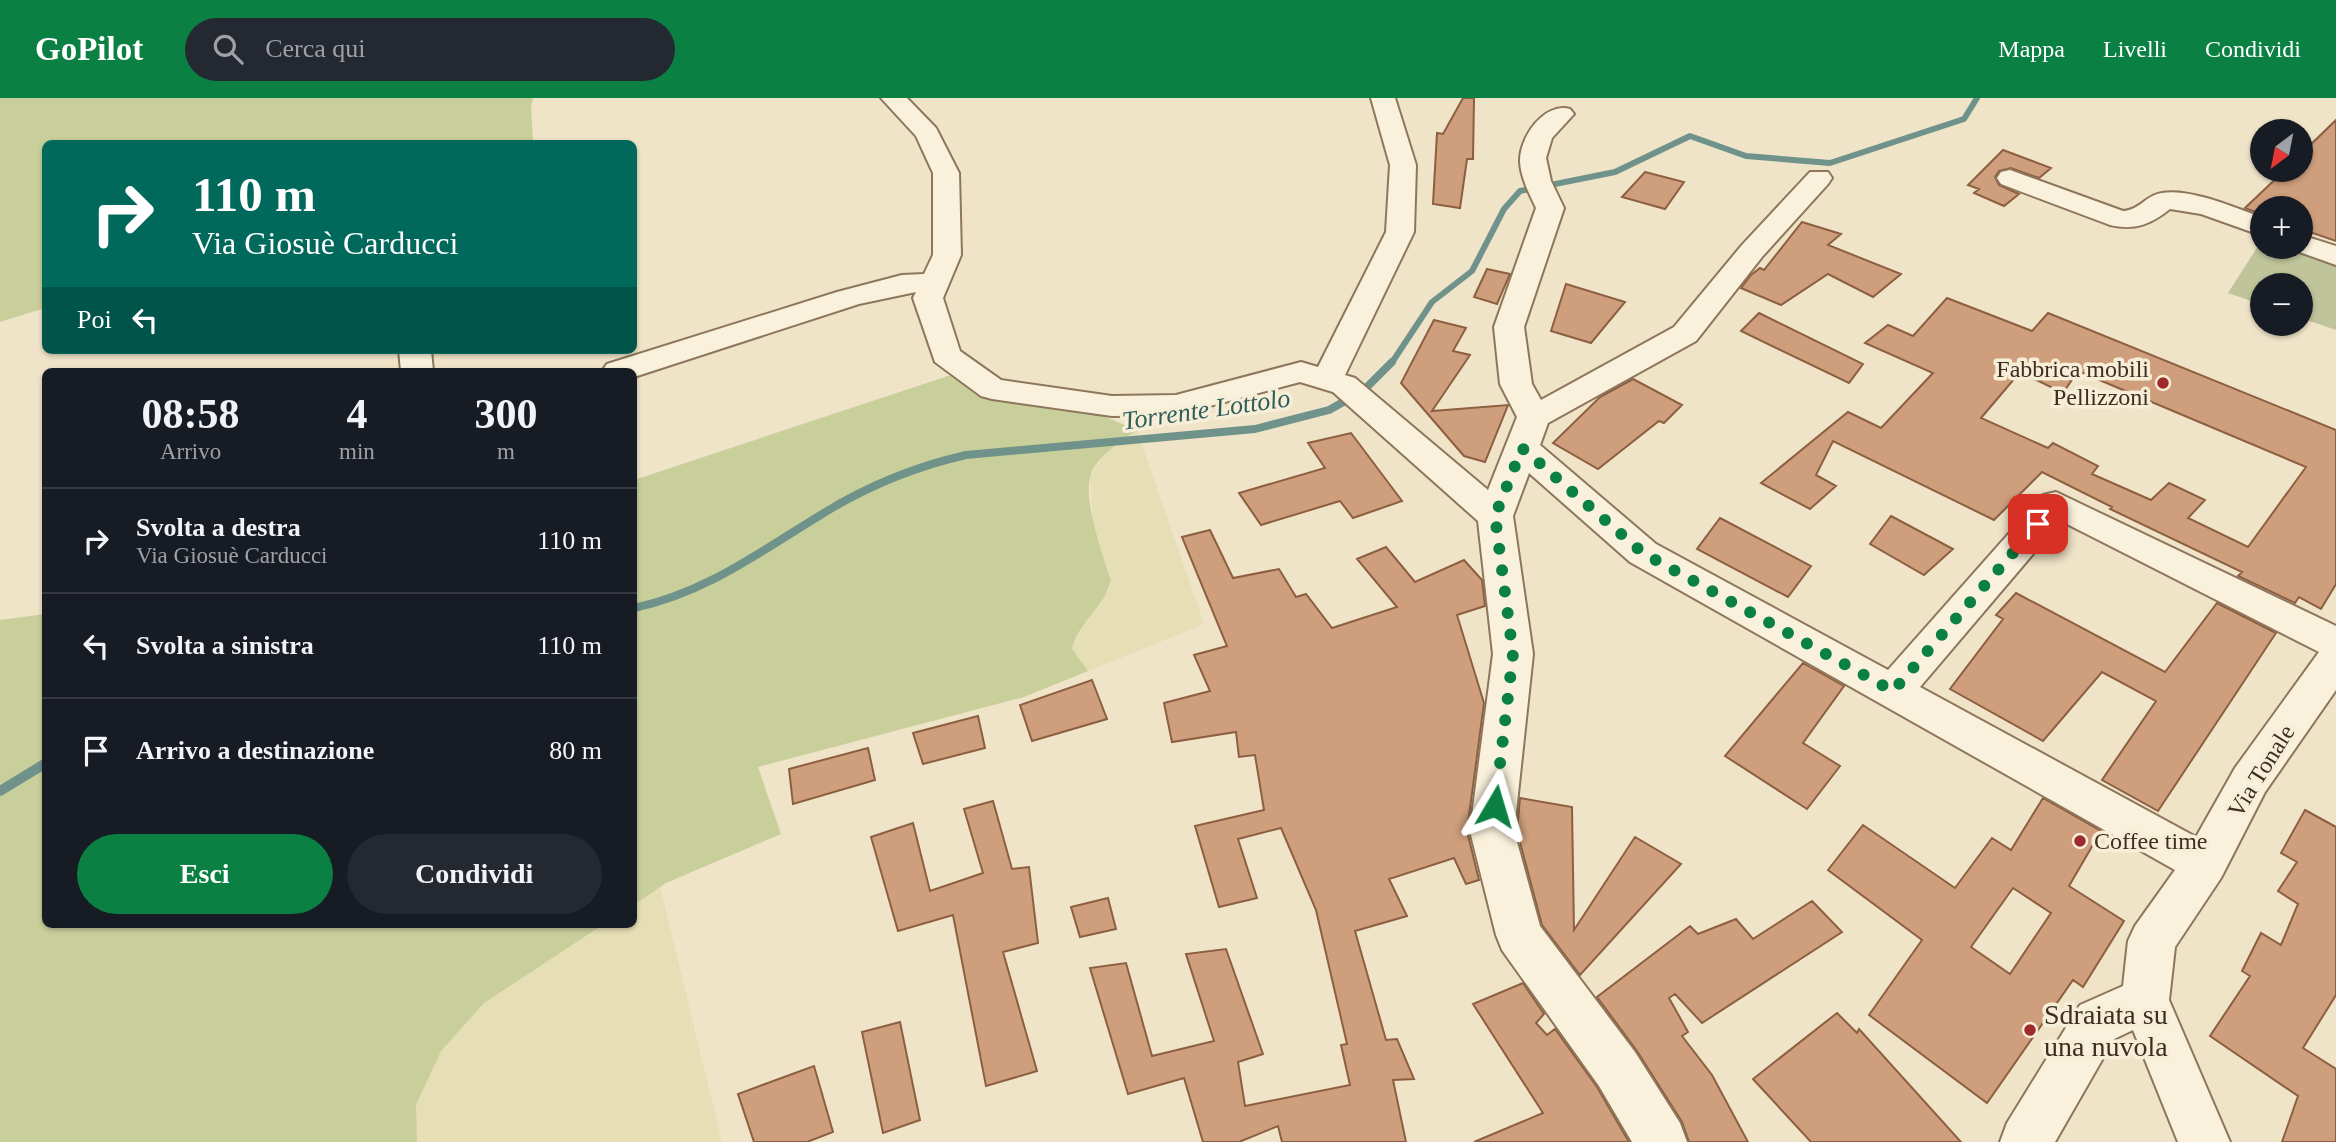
<!DOCTYPE html>
<html lang="it">
<meta charset="utf-8">
<style>
:root{--surface:#171b24;--page:#242831;--text:#f1f3f6;--muted:#9ea1a6;--line:#363941;--accent:#0b8043}
body{margin:0;font-family:"Times New Roman",serif;background:var(--page);color:var(--text);height:100vh;display:flex;flex-direction:column;font-size:26px;white-space:nowrap}
*{box-sizing:border-box;margin:0}
p{font-size:23px;color:var(--muted)}
.icon{flex:none;width:38px;height:38px;fill:none;stroke:currentColor;stroke-width:2;stroke-linecap:round;stroke-linejoin:round}
.map{position:relative;flex:1;overflow:hidden}
.drawer{position:absolute;left:42px;top:270px;width:595px;height:560px;display:flex;flex-direction:column;background:var(--surface);border-radius:10px;box-shadow:0 2px 5px #0004}
.drawer>*{flex:none}
.top-card{position:absolute;left:42px;top:42px;width:595px;height:214px;border-radius:10px;box-shadow:0 2px 5px #0004;background:#00695c;color:#fff;overflow:hidden}
.needle{width:46px;rotate:212deg}
.tools{position:absolute;left:2250px;top:21px;display:grid;gap:14px}
.tools a{display:grid;place-items:center;width:63px;height:63px;border-radius:50%;background:var(--surface);box-shadow:0 2px 5px #0004;font-size:35px}
.pin{position:absolute;display:grid;place-items:center;width:60px;height:60px;color:#fff;margin:-30px;border-radius:14px;box-shadow:0 4px 10px #0006}
.me{position:absolute;width:77px;margin:-38px;rotate:7deg;stroke-linejoin:round;filter:drop-shadow(0 0 5px #0008)}
.turn{display:flex;align-items:center;gap:24px;height:147px;padding:0 35px;font-size:32px}
.turn .icon{width:91px;height:91px;stroke-width:2.5}
.turn b{display:block;font-size:49px;line-height:60px}
.then{display:flex;align-items:center;height:66px;padding:0 35px;background:#0003;gap:14px;font-size:26px}
.eta{display:flex;justify-content:space-evenly;align-items:center;height:119px;text-align:center}
.eta b{font-size:42px;font-weight:700;line-height:49px}
.cta{display:flex;gap:14px;margin-top:auto;padding:14px 35px}
.cta a{flex:1;height:80px;border-radius:42px;background:var(--accent);color:#fff;font-size:28px;font-weight:700;line-height:80px;text-align:center}
.cta a+a{background:var(--page);color:var(--text)}
ul{padding:0;list-style:none}
li{display:flex;align-items:center;gap:21px;height:105px;padding:0 35px;border-top:2px solid var(--line)}
li div{flex:1}
li b{display:block;font-size:26px}
li em{font-style:normal}
header{display:flex;align-items:center;gap:42px;box-sizing:border-box;height:98px;padding:0 35px;background:var(--accent);color:#fff}
header strong{font-size:33px}
nav{display:flex;gap:38px;margin-inline-start:auto;font-size:24px}
.search{width:490px;height:63px;background:var(--page);display:flex;align-items:center;gap:18px;box-sizing:border-box;padding:0 24px;border-radius:38px;color:var(--muted);font-size:26px}
.map>svg:first-child{display:block}
</style>
<header>
<strong>GoPilot</strong>
<div class="search"><svg class="icon" aria-label="search" viewBox="0 0 24 24"><circle cx="10" cy="10" r="6"/><path d="M15 15l6 6"/></svg>Cerca qui</div>
<nav><a>Mappa</a><a>Livelli</a><a>Condividi</a></nav>
</header>
<div class="map">
<svg width="2336" height="1044" viewBox="0 0 2336 1044">
<rect width="100%" height="100%" fill="#f0e4c8"/>
<path fill="#e6deb5" d="M 1137,332 L 1204,526 L 1088,573 L 1072,551 L 1073,546 L 1084,524 L 1110,490 L 1111,482 L 1093,427 L 1090,378 L 1105,356 Z
M 659,784 L 722,1044 L 406,1044 L 419,979 L 476,904 L 595,826 L 634,826 L 634,800 Z"/>
<path fill="#c9cf9b" d="M 0,0 L 533,0 L 531,10 L 533,42 L 532,46 L 46,46 L 45,210 L 0,224 Z
M 957,275 L 1063,301 L 1137,332 C 1121,344 1098,357 1091,376 C 1082,400 1103,458 1111,482 C 1106,507 1078,524 1072,551 L 1088,573 L 1024,599 L 758,669 L 781,736 L 666,785 L 634,807 L 634,382 Z
M 45,516 L 46,826 L 604,826 L 484,905 L 441,953 L 416,1007 L 417,1044 L 0,1044 L 0,522 Z"/>
<path fill="#bfc49a" d="M 2263,140 L 2263,149 L 2301,149 L 2336,159 L 2336,232 L 2301,220 L 2301,187 L 2263,187 L 2263,207 L 2228,195 Z"/>
<g fill="none" stroke-linecap="round" stroke-linejoin="round">
<path stroke="#6f938a" stroke-width="6" d="M 1391,266 L 1432,204 L 1472,173 L 1504,111 L 1520,93 L 1615,74 L 1690,38 L 1746,58 L 1830,65 L 1964,21 L 1977,0"/>
<path stroke="#6f938a" stroke-width="8" d="M 634,510 C 705,495 758,455 819,418 C 865,389 913,369 966,357 L 1255,331 L 1329,312 L 1363,293 L 1392,264"/>
<path stroke="#6f938a" stroke-width="10" d="M 0,693 L 46,665"/>
</g>
<path fill="#cf9f7d" stroke="#8d5f41" stroke-width="2" fill-rule="evenodd" d="M 1463,0 L 1474,0 L 1473,61 L 1467,61 L 1460,110 L 1433,106 L 1437,35 L 1443,36 Z
M 2336,22 L 2336,143 L 2301,131 L 2301,110 L 2263,110 L 2263,117 L 2245,110 L 2285,72 L 2301,72 L 2301,56 Z
M 2003,52 L 2051,70 L 2039,80 L 2011,70 L 1999,73 L 1995,79 L 1999,87 L 2019,96 L 2004,108 L 1974,95 L 1979,91 L 1968,87 Z
M 1645,74 L 1684,84 L 1665,111 L 1622,99 Z
M 1802,124 L 1841,136 L 1828,147 L 1901,176 L 1873,199 L 1828,176 L 1781,207 L 1741,190 L 1751,177 L 1760,170 L 1764,172 Z
M 1487,171 L 1510,176 L 1497,206 L 1474,199 Z
M 1566,186 L 1625,204 L 1591,245 L 1551,233 Z
M 1947,200 L 2032,233 L 2048,215 L 2336,332 L 2336,486 L 2321,511 L 2299,499 L 2295,505 L 2238,478 L 2242,474 L 2110,411 L 2112,409 L 2042,374 L 1994,422 L 1833,343 L 1816,377 L 1836,388 L 1810,411 L 1761,385 L 1848,314 L 1881,330 L 1933,275 L 1865,245 L 1888,227 L 1913,238 ZM 2078,273 L 2306,369 L 2248,449 L 2188,420 L 2205,402 L 2169,385 L 2151,402 L 2092,376 L 2098,368 L 2053,345 L 2048,350 L 1981,320 L 2020,274 L 2063,295 Z
M 1759,215 L 1863,266 L 1849,285 L 1741,233 Z
M 1434,222 L 1466,230 L 1453,253 L 1470,257 L 1432,313 L 1508,307 L 1485,364 L 1464,358 L 1401,285 Z
M 1633,281 L 1682,307 L 1664,325 L 1659,323 L 1598,371 L 1553,345 L 1600,299 Z
M 1351,335 L 1402,403 L 1353,420 L 1340,403 L 1261,427 L 1239,395 L 1325,370 L 1308,345 Z
M 1891,418 L 1953,451 L 1924,477 L 1870,446 Z
M 1720,420 L 1811,468 L 1788,499 L 1697,451 Z
M 1210,432 L 1233,480 L 1279,471 L 1296,499 L 1306,496 L 1332,530 L 1397,509 L 1357,461 L 1386,449 L 1415,484 L 1464,462 L 1482,482 L 1485,508 L 1457,517 L 1484,605 L 1467,733 L 1479,782 L 1466,786 L 1454,760 L 1389,781 L 1407,818 L 1355,833 L 1386,942 L 1397,941 L 1414,981 L 1393,982 L 1406,1044 L 1282,1044 L 1278,1028 L 1239,1044 L 1203,1044 L 1184,980 L 1128,996 L 1090,870 L 1126,865 L 1152,958 L 1214,943 L 1186,856 L 1226,851 L 1263,956 L 1238,964 L 1245,1008 L 1350,987 L 1341,947 L 1347,946 L 1316,812 L 1281,730 L 1238,741 L 1257,800 L 1219,809 L 1195,728 L 1264,712 L 1255,657 L 1239,659 L 1236,634 L 1172,644 L 1164,605 L 1210,593 L 1194,557 L 1227,548 L 1182,439 Z
M 2016,495 L 2165,574 L 2217,505 L 2276,535 L 2158,713 L 2102,682 L 2156,603 L 2102,574 L 2043,643 L 1950,591 L 2003,521 L 1996,517 Z
M 1803,565 L 1844,588 L 1803,645 L 1840,668 L 1807,711 L 1725,658 Z
M 1092,582 L 1107,621 L 1032,643 L 1020,607 Z
M 978,618 L 985,650 L 923,666 L 913,635 Z
M 868,650 L 875,682 L 793,706 L 789,671 Z
M 1520,700 L 1572,709 L 1574,832 L 1635,739 L 1681,766 L 1580,877 L 1542,827 L 1517,733 Z
M 2043,700 L 2101,733 L 2069,788 L 2124,823 L 2083,889 L 2073,882 L 1987,1005 L 1869,917 L 1922,842 L 1828,772 L 1863,727 L 1955,790 L 1992,740 L 2011,752 ZM 2013,790 L 2051,815 L 2010,876 L 1971,849 Z
M 993,703 L 1012,771 L 1029,769 L 1038,845 L 1003,854 L 1037,973 L 986,988 L 953,817 L 898,833 L 871,739 L 913,725 L 930,793 L 983,775 L 964,711 Z
M 2305,712 L 2336,729 L 2336,897 L 2303,950 L 2336,971 L 2336,1044 L 2282,1044 L 2298,998 L 2210,938 L 2250,878 L 2242,873 L 2261,835 L 2281,847 L 2298,806 L 2278,793 L 2297,764 L 2281,755 Z
M 1108,800 L 1116,831 L 1080,839 L 1071,809 Z
M 1812,803 L 1842,834 L 1702,925 L 1675,896 L 1669,900 L 1688,934 L 1682,938 L 1712,977 L 1748,1044 L 1689,1044 L 1682,1024 L 1637,953 L 1597,899 L 1690,828 L 1698,836 L 1736,821 L 1753,841 Z
M 1523,885 L 1544,916 L 1536,925 L 1547,937 L 1555,931 L 1597,989 L 1629,1044 L 1474,1044 L 1543,1015 L 1473,906 Z
M 1837,915 L 1857,935 L 1859,931 L 1961,1044 L 1811,1044 L 1753,981 Z
M 900,924 L 920,1022 L 883,1035 L 862,934 Z
M 814,968 L 833,1034 L 807,1044 L 754,1044 L 738,996 Z"/>
<g fill="none" stroke-linecap="round" stroke-linejoin="round">
<defs>
<path id="minor" d="M 881,0 L 907,0 L 936,30 L 959,75 L 961,157 L 943,200 L 960,253 L 1001,282 L 1112,298 L 1176,297 L 1301,264 L 1318,269 L 1386,134 L 1390,67 L 1371,0 L 1395,0 L 1416,67 L 1414,134 L 1345,277 L 1355,280 L 1488,392 L 1517,319 L 1500,286 L 1494,229 L 1536,110 C 1529,95 1521,80 1520,64 C 1519,40 1544,4 1570,11 L 1574,16 L 1552,40 L 1546,60 L 1551,83 L 1564,110 L 1524,229 L 1532,286 L 1541,302 L 1674,229 L 1742,147 L 1810,74 L 1828,74 L 1832,80 L 1828,86 L 1762,159 L 1696,243 L 1548,325 L 1540,347 L 1656,446 L 1888,572 L 2043,397 L 2056,394 L 2336,528 L 2336,592 L 2265,694 L 2221,780 L 2175,849 L 2169,902 L 2230,1044 L 2178,1044 L 2133,932 L 2114,941 L 2055,1044 L 2000,1044 L 2007,1025 L 2080,907 L 2123,888 L 2128,843 L 2135,828 L 2175,772 L 1630,464 L 1529,375 L 1513,418 L 1533,556 L 1514,733 L 1540,828 L 1635,954 L 1680,1025 L 1687,1044 L 1632,1044 L 1599,988 L 1502,852 L 1496,837 L 1470,733 L 1493,556 L 1478,423 L 1333,294 L 1300,284 L 1176,317 L 1112,318 L 992,301 L 981,298 L 935,264 L 913,200 L 916,194 L 859,206 L 634,279 L 634,273 L 602,273 L 607,266 L 837,194 L 902,177 L 924,176 L 933,157 L 933,75 L 916,38 ZM 2061,423 L 2319,554 L 2235,670 L 2196,739 L 1920,589 Z
M 2010,72 L 2123,113 C 2140,112 2146,97 2162,95 C 2190,90 2236,110 2263,120 L 2263,138 L 2201,116 L 2170,111 C 2151,126 2135,133 2110,127 L 2001,86 L 1997,80 L 2001,74 Z
M 2301,137 L 2336,148 L 2336,167 L 2291,151 L 2289,149 L 2301,149 Z
M 399,252 L 431,252 L 433,273 L 401,273 Z"/>
</defs>
<use href="#minor" stroke="#8d765c" stroke-width="4"/>
<use href="#minor" fill="#faf1dc" fill-rule="evenodd"/>
</g>
<g fill="none" stroke-linecap="round" stroke-linejoin="round">
<path stroke="#0b8043" stroke-width="12" stroke-dasharray="0 21.6" d="M 1495,708 L 1513,556 L 1495,418 L 1522,350 L 1643,455 L 1893,593 L 2038,426"/>
</g>
<g fill="#9e2a2b" stroke="#f7eed8" stroke-width="2.5">
<circle cx="2163" cy="285" r="7"/>
<circle cx="2080" cy="743" r="7"/>
<circle cx="2030" cy="932" r="7"/>
</g>
<g text-anchor="middle" stroke-width="7" stroke-linejoin="round" paint-order="stroke">
<g font-size="24" fill="#3d2e20" stroke="#f7eed8" text-anchor="end">
<text x="2149" y="279">Fabbrica mobili<tspan x="2149" dy="28">Pellizzoni</tspan></text>
<text x="2094" y="751" text-anchor="start">Coffee time</text>
</g>
<g font-size="24" fill="#3d2e20" stroke="#f7eed8">
<text transform="translate(2261 673) rotate(-58)" y="8">Via Tonale</text>
</g>
<g font-size="26" font-style="italic" fill="#2f5d5a" stroke="#f7eed8">
<text transform="translate(1206 311) rotate(-8)" y="9">Torrente Lottolo</text>
</g>
<g font-size="28" fill="#3d2e20" stroke="#f7eed8" text-anchor="start">
<text x="2044" y="926">Sdraiata su<tspan x="2044" dy="32">una nuvola</tspan></text>
</g>
</g>
</svg>
<div class="tools">
<a><svg class="needle" viewBox="-14 -14 28 28"><path d="M0-13l5 13h-10z" fill="#e53935"/><path d="M0 13l5-13h-10z" fill="#9ea1a6"/></svg></a>
<a>+</a>
<a>−</a>
</div>
<div class="pin" style="left:2038px;top:426px;background:#d93025"><svg class="icon" aria-label="arrive" viewBox="0 0 24 24"><path d="M6 21V4h12l-3 4 3 4H6"/></svg></div>
<svg class="me" style="left:1495px;top:708px" viewBox="-20 -20 40 40"><path d="M0-17L14 15 0 8-14 15z" fill="#0b8043" stroke="#fff" stroke-width="4"/></svg>
<div class="top-card">
<div class="turn"><svg class="icon" aria-label="right" viewBox="0 0 24 24"><path d="M7 20v-9h11M14 6l5 5-5 5"/></svg><div><b>110 m</b>Via Giosuè Carducci</div></div>
<div class="then">Poi<svg class="icon" aria-label="left" viewBox="0 0 24 24"><path d="M17 20v-9H6M10 6l-5 5 5 5"/></svg></div>
</div>
<section class="drawer">
<div class="eta">
<div><b>08:58</b><p>Arrivo</p></div>
<div><b>4</b><p>min</p></div>
<div><b>300</b><p>m</p></div>
</div>
<ul>
<li><svg class="icon" aria-label="right" viewBox="0 0 24 24"><path d="M7 20v-9h11M14 6l5 5-5 5"/></svg><div><b>Svolta a destra</b><p>Via Giosuè Carducci</p></div><em>110 m</em></li>
<li><svg class="icon" aria-label="left" viewBox="0 0 24 24"><path d="M17 20v-9H6M10 6l-5 5 5 5"/></svg><div><b>Svolta a sinistra</b></div><em>110 m</em></li>
<li><svg class="icon" aria-label="arrive" viewBox="0 0 24 24"><path d="M6 21V4h12l-3 4 3 4H6"/></svg><div><b>Arrivo a destinazione</b></div><em>80 m</em></li>
</ul>
<div class="cta"><a>Esci</a><a>Condividi</a></div>
</section>
</div>
